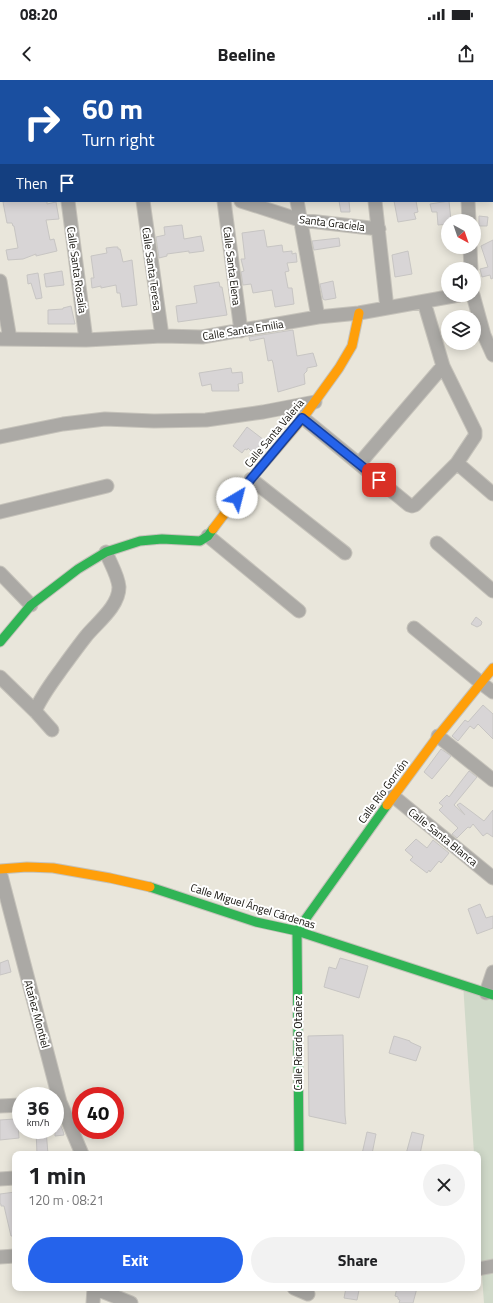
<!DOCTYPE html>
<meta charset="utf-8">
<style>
:root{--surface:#fff;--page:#f2f2f2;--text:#202124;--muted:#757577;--accent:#2563eb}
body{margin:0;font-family:"Titillium Web",sans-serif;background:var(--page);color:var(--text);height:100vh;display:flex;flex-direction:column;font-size:15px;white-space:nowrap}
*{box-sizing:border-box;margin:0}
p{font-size:13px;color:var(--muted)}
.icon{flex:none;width:22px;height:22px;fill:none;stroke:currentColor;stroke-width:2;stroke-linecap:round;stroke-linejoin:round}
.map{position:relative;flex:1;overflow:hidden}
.side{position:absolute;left:12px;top:1071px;width:469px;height:140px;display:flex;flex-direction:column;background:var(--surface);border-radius:8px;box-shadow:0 2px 10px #0003}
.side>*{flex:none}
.top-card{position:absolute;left:0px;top:0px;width:493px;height:122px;box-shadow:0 2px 10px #0003;background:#1a4fa0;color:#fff;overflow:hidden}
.needle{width:26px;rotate:140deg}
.controls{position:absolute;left:441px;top:134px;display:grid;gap:8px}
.controls a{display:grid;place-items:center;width:40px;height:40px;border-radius:50%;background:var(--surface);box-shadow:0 2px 10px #0003;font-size:20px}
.speed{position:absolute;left:12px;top:1007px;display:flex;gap:8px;font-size:20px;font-weight:700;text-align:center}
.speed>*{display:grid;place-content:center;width:52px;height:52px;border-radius:50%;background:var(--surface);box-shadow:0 2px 10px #0003;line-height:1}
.speed small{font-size:10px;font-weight:400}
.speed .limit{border:6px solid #d22;background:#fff;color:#111}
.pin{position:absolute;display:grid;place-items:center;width:34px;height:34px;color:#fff;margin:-17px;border-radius:8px;box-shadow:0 2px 6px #0006}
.me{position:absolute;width:44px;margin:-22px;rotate:37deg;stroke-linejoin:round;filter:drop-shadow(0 0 3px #0008)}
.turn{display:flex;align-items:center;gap:14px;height:84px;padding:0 16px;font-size:18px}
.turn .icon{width:52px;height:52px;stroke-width:2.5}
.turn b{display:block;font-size:28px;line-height:34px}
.then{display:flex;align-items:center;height:38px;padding:0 16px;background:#0003;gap:8px;font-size:15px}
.round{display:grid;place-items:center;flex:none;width:42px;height:42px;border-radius:21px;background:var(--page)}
.headline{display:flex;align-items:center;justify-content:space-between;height:68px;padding:0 16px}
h1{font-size:24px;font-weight:700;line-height:30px}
.primary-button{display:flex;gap:8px;margin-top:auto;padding:8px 16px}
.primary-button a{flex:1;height:46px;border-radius:24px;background:var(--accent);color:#fff;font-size:16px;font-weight:700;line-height:46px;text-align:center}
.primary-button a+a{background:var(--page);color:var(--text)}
.status{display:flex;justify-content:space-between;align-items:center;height:28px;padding:0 20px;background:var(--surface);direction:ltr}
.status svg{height:11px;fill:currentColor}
header{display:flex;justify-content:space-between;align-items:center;height:52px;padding:0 16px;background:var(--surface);font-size:18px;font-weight:700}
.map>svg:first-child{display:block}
</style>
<div class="status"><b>08:20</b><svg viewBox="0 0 49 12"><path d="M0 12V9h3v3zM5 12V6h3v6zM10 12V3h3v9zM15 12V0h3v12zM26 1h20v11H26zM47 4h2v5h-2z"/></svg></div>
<header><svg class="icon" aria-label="back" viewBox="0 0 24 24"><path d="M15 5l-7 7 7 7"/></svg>Beeline<svg class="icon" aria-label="share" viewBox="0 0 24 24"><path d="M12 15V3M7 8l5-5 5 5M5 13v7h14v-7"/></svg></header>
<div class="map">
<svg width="493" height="1223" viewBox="0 0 493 1223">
<rect width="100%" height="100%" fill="#e9e6db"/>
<path fill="#d0d9c9" d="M 463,903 L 493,913 L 493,1223 L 484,1223 L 478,1140 L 478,1074 L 474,1074 Z"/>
<path fill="#d8d5d6" stroke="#c7c5c3" d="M 7,121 L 47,121 L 47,124 L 56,122 L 59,139 L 46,140 L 50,160 L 54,159 L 57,171 L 36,176 L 36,174 L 23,179 L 8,180 L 6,170 L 18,168 L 14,146 L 13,146 L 12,143 L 7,143 L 3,122 Z
M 339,121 L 349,121 L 350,132 L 341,132 Z
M 394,121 L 416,121 L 418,132 L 414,133 L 416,139 L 398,142 Z
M 449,121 L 451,141 L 448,141 L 448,144 L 438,145 L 437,132 L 432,132 L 430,124 Z
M 479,136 L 488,137 L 487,146 L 479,146 Z
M 182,145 L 184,159 L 201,156 L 204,171 L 189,173 L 189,171 L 167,174 L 167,176 L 159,178 L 156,157 L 165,155 L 164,147 Z
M 264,150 L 267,167 L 282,165 L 283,172 L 292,171 L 292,174 L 296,173 L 297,182 L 287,183 L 289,191 L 285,192 L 288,208 L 292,208 L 294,224 L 275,227 L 272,210 L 253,213 L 251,204 L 243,205 L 241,192 L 244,191 L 241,179 L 245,179 L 242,153 Z
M 339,158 L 340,166 L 314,170 L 312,161 Z
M 493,160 L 493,198 L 491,199 L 490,195 L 482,197 L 480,189 L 488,187 L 481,166 Z
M 114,167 L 118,167 L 118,169 L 120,169 L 123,182 L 132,180 L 137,225 L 122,227 L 120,213 L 117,213 L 116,205 L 101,208 L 101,206 L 92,208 L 91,198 L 94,198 L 91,176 L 107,173 L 106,168 Z
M 408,171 L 412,194 L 395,197 L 392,175 Z
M 62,191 L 64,205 L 46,207 L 44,194 Z
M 38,193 L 42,218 L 36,219 L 31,203 L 28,204 L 27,195 Z
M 333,201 L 336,218 L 325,220 L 323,219 L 320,204 Z
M 219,202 L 220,207 L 222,207 L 227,235 L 178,242 L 176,226 L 197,223 L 194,206 Z
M 71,226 L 75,244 L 48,244 L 48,230 L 63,229 L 63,228 Z
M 293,250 L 297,276 L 313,273 L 317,286 L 307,288 L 307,291 L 304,294 L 305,304 L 278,312 L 273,283 L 272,280 L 268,281 L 264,258 L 250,261 L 249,257 Z
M 231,288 L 232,293 L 242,292 L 243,303 L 238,304 L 239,311 L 212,311 L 211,304 L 202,306 L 199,293 Z
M 247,347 L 264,360 L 255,371 L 254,370 L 252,372 L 248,368 L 247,370 L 245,369 L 242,373 L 233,366 Z
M 476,537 L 480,540 L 482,542 L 481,545 L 477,547 L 471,544 Z
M 483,625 L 493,634 L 493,659 L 478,644 L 474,649 L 470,646 L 458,661 L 452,656 L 465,640 L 468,642 Z
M 441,669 L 451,676 L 432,699 L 424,692 Z
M 469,691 L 477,697 L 454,725 L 465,735 L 457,725 L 460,723 L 484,741 L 493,730 L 493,757 L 487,753 L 483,756 L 473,744 L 470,748 L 468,747 L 457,758 L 452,754 L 458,748 L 439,730 L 443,726 L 439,723 L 447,715 L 449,717 Z
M 416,759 L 427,768 L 433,760 L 449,773 L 441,783 L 439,781 L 430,792 L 429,790 L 427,793 L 410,780 L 413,777 L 405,770 Z
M 480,824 L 486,838 L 493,836 L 493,848 L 477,854 L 468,829 Z
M 340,878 L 368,886 L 359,918 L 324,907 L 329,887 L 336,889 Z
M 8,880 L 11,892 L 0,895 L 0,883 Z
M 343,955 L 345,1035 L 346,1044 L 309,1036 L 308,956 Z
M 394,956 L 410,961 L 410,962 L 421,967 L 416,981 L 389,973 Z
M 55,1031 L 63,1051 L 64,1055 L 55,1056 Z
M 14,1039 L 16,1046 L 18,1046 L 19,1058 L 0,1060 L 0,1040 Z
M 36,1050 L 46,1050 L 48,1074 L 37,1074 Z
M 367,1052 L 376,1054 L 372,1074 L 362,1074 Z
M 412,1052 L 424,1055 L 420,1074 L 406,1074 Z
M 15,1112 L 15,1156 L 11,1156 L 4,1126 L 1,1126 L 1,1124 L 0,1124 L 0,1114 Z
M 346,1208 L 359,1210 L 357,1220 L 344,1218 Z
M 397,1208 L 417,1208 L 413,1223 L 399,1223 L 400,1220 L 398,1219 L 398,1217 L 395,1216 Z"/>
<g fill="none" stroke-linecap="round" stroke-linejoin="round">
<defs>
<path id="street" d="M 44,0 L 45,1
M 122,0 L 123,1
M 360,0 L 360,1
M 446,0 L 446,1
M 283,1 L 291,0
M 0,51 L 1,52
M 68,121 L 86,260
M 143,121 L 162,256
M 224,121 L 241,251
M 241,121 L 300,140 L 379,149
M 297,121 L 318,237
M 375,121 L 387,228
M 468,121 L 469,141
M 470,167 L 471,189
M 0,201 L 10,259
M 473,215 L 484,255 L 493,275
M 0,259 L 86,260 L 162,256 L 202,257 L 318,237 L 359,233 L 459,215
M 303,338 L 409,425 L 412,426 L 415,425 L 457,383 L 475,356 L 475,351 L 443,286 L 424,222
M 0,357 L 63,344 L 105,339 L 154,341 L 206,340 L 263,332 L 315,322
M 457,383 L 493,414
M 359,384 L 443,286
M 251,399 L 345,473
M 0,432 L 107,406
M 208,456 L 299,531
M 437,463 L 493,511
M 0,493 L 31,525
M 414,548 L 481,603 L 493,612
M 0,597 L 35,631
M 52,650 L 35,631 C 42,615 53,601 63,587 C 71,576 79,565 87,555 C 98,542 119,526 119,507 C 118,495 110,483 106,472
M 438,656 L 493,700
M 393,716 L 493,798
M 0,792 L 60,1022 L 82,1074
M 486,913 L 493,892
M 0,1026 L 21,1025
M 0,1099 L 15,1098
M 0,1177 L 15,1176
M 478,1189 L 493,1186
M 94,1208 L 131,1223
M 294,1208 L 308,1214
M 93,1223 L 94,1208"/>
<path id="fast" d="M 0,562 L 31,525 L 78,489 L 106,472 L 140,461 L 162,459 L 200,461 L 208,456 L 213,449
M 150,807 L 256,842 L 297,851 L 493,915
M 299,1074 L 297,851 L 387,725"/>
<path id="slow" d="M 213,449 L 251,399 L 303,338 L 339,288 L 352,266 L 359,233
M 387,725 L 438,656 L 493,588
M 0,789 L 27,787 L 53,788 L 110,798 L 150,807"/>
</defs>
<use href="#street" stroke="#c5c2ba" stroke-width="15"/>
<use href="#fast" stroke="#c5c2ba" stroke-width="11"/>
<use href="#slow" stroke="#c5c2ba" stroke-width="11"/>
<use href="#street" stroke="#aba9a5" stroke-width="13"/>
<use href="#fast" stroke="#30b455" stroke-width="9"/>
<use href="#slow" stroke="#ff9f0a" stroke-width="9"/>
</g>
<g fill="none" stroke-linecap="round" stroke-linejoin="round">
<defs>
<path id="route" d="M 237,418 L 251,399 L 302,338 L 379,400"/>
</defs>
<use href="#route" stroke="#184099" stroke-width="10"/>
<use href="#route" stroke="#2563eb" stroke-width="7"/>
</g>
<g text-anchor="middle" stroke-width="4" stroke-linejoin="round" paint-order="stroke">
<g font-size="11" fill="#0e0c06" stroke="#fff">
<text transform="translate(332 143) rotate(7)" y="4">Santa Graciela</text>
<text transform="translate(232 186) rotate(83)" y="4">Calle Santa Elena</text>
<text transform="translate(152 189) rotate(82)" y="4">Calle Santa Teresa</text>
<text transform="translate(77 190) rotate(82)" y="4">Calle Santa Rosalía</text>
<text transform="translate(243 250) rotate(-9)" y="4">Calle Santa Emilia</text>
<text transform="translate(274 353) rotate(-50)" y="4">Calle Santa Valeria</text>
<text transform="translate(383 711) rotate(-54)" y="4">Calle Río Gorrión</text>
<text transform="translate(443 757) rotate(39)" y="4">Calle Santa Blanca</text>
<text transform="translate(253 826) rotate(17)" y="4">Calle Miguel Ángel Cárdenas</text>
<text transform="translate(37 934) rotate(75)" y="4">Atañez Montiel</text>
<text transform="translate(298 963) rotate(-90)" y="4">Calle Ricardo Otañez</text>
</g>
</g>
</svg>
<div class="controls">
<a><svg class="needle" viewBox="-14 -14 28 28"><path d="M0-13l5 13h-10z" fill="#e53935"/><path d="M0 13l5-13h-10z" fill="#757577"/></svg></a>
<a><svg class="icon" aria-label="sound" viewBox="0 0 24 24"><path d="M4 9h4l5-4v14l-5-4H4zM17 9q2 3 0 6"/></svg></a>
<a><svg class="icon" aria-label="layers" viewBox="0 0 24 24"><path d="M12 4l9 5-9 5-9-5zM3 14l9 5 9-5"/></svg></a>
</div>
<div class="speed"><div>36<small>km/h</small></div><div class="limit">40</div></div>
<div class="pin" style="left:379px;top:400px;background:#d93025"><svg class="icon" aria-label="arrive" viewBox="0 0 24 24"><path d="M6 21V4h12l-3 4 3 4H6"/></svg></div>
<svg class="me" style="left:237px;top:418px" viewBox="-20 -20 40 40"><circle r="19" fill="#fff"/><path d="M0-13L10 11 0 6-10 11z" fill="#2563eb"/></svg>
<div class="top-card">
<div class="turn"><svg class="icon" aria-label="right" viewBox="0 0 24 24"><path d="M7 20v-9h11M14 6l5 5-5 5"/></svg><div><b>60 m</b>Turn right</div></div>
<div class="then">Then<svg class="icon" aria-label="arrive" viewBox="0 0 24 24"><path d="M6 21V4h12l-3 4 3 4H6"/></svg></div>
</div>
<section class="side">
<div class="headline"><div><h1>1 min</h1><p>120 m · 08:21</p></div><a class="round"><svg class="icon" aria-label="close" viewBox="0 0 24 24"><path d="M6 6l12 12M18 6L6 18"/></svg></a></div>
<div class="primary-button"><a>Exit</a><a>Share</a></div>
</section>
</div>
